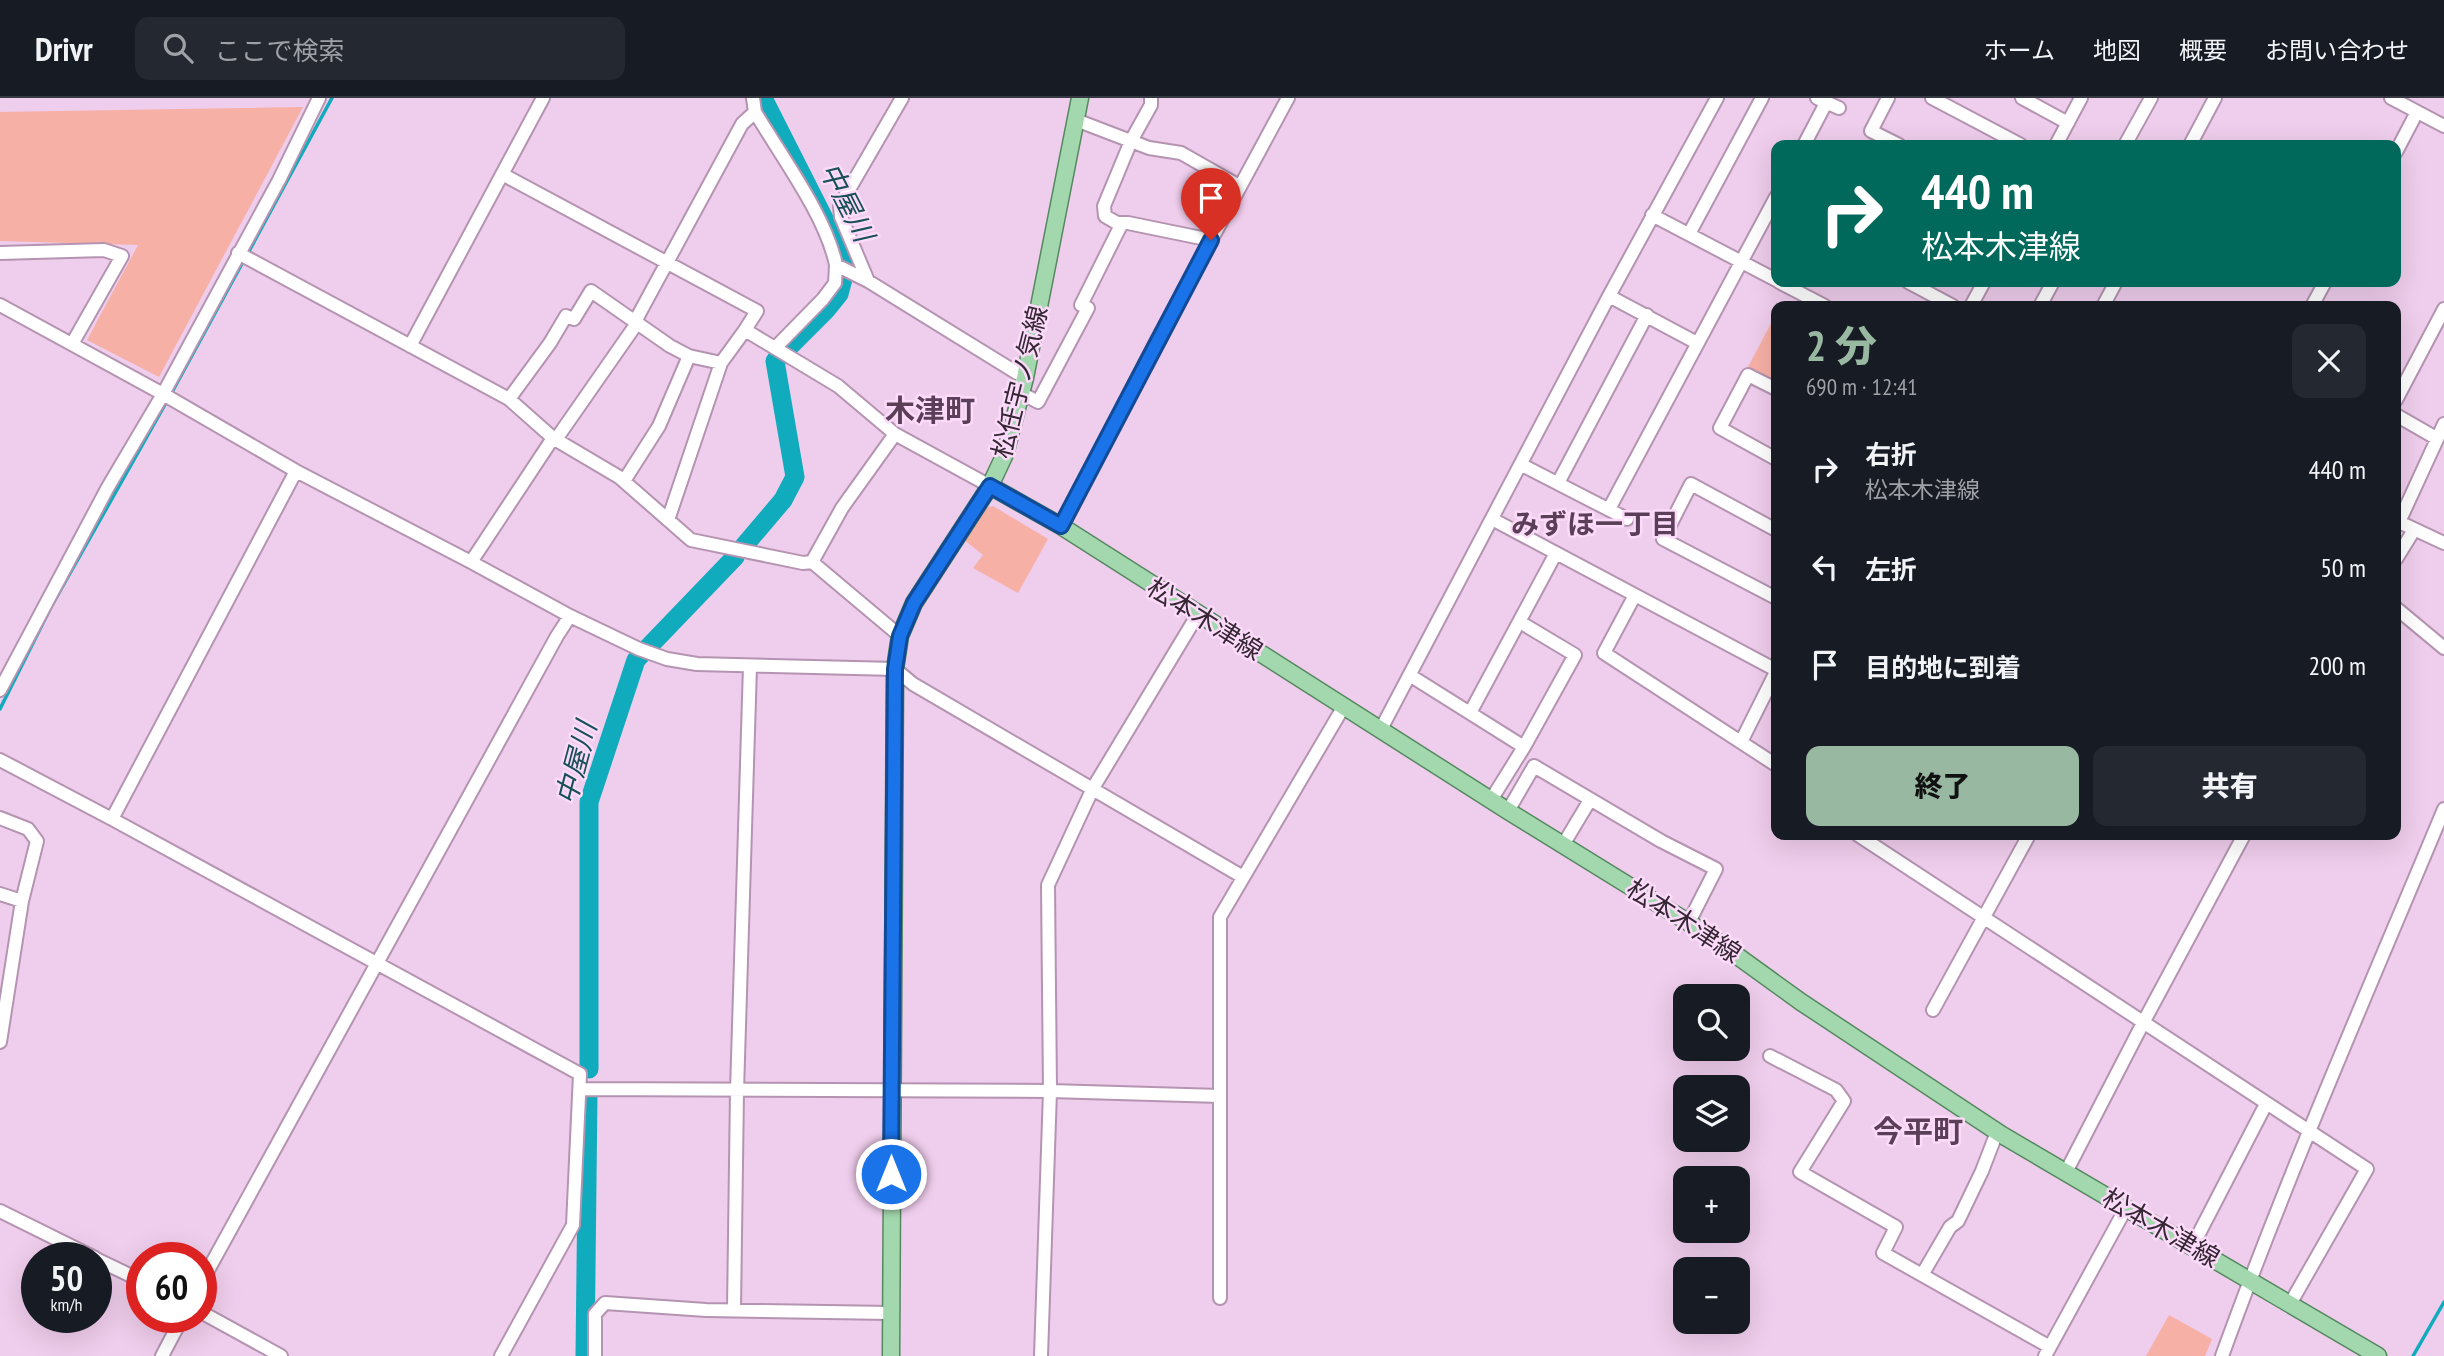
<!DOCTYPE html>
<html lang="ja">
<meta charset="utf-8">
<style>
:root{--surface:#171b24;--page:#242831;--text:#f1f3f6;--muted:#9ea1a6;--line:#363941;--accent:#98b8a2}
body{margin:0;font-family:"PT Sans Narrow","Noto Sans JP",sans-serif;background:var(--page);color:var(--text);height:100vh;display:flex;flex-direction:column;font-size:26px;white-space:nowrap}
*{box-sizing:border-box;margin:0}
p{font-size:23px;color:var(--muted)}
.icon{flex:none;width:38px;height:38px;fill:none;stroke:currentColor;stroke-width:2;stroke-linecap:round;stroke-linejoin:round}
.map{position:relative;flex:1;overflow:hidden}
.sheet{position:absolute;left:1771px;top:203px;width:630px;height:539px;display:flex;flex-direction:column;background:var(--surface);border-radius:14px;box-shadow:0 7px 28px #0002}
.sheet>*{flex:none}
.top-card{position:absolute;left:1771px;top:42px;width:630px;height:147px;border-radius:14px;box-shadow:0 7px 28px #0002;background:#00695c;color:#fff;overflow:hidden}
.tools{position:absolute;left:1673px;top:886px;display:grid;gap:14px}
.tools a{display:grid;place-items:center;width:77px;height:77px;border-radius:14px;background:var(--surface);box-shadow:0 7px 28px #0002;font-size:35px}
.speed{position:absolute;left:21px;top:1144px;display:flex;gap:14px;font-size:35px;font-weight:700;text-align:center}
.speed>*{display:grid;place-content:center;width:91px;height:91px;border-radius:50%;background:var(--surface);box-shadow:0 7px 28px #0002;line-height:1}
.speed small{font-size:18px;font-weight:400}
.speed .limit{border:10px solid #d22;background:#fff;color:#111}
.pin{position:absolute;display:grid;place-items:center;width:60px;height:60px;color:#fff;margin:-72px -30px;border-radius:50% 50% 50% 0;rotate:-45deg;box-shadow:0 0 7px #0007}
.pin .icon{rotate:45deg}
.me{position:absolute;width:77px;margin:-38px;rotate:0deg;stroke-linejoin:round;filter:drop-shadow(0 0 5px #0008)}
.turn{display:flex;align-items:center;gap:24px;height:147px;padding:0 35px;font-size:32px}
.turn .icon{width:91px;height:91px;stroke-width:2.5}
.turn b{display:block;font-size:49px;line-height:60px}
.round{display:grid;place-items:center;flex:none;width:74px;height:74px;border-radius:14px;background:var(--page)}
.overview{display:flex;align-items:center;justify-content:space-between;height:119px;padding:0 35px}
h1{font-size:42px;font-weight:800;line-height:52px;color:var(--accent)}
.primary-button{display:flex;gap:14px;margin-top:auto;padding:14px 35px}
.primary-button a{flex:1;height:80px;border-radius:14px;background:var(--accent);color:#111;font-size:28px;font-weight:800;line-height:80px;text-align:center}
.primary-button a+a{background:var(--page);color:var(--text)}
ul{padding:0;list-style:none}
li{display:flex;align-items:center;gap:21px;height:98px;padding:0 35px}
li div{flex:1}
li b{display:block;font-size:26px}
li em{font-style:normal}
header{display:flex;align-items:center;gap:42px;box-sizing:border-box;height:98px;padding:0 35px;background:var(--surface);border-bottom:2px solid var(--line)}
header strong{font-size:33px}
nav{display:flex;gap:38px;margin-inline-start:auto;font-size:24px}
.search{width:490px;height:63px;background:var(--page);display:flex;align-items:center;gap:18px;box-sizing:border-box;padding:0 24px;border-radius:14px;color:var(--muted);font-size:26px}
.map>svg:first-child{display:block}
</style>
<header>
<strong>Drivr</strong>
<div class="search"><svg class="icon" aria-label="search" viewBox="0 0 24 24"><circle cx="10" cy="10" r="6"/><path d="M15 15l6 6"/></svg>ここで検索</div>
<nav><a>ホーム</a><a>地図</a><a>概要</a><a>お問い合わせ</a></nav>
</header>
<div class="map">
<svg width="2444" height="1258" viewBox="0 0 2444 1258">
<rect width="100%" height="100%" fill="#efcdec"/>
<path fill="#f7b0a6" d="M 303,9 L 159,279 L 87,242 L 138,147 L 0,143 L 0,14 Z
M 1776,216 L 1776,284 L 1748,269 Z
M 993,408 L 1048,441 L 1018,495 L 973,470 L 983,457 L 963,441 L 981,411 Z
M 2169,1217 L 2212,1241 L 2205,1258 L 2146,1258 Z"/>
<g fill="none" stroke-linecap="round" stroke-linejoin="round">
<path stroke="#10abbd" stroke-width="3.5" d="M 248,155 L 332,0
M 171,296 L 244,162
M 0,611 L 51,509 L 167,303
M 2413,1258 L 2444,1204"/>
<path stroke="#10abbd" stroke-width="19" d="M 744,448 L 783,402 L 795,379 L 775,263 L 826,212 L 839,196 L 847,166 L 763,0
M 589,971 L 589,704 L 636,562 L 735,459
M 585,1258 L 588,996"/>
<defs>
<path id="minor" d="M 753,0 L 755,14 C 781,58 826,118 836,167 L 868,183 L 1025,280
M 1151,0 L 1151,7 L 1131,43 L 1104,108 L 1105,118 L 1117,125 L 1128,125 L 1211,142
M 1817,0 L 1839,10
M 1888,0 L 1871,33 L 1899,47
M 1932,0 L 2021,47
M 2022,0 L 2068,25
M 2391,0 L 2444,28
M 1076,22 L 1149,50 L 1181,55 L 1239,88
M 1804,47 L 1826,5
M 2056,47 L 2081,0
M 2125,47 L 2151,0
M 2190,47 L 2215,0
M 2396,54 L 2417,14
M 502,76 L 757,213 L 745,232
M 1652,117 L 1776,182
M 1689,136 L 1762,0
M 0,155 L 104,152 L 122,158 L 72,246
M 238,155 L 509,301 L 553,340 L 619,379 L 691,442 L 803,465 L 812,464 L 900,538
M 868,183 L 841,119 L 840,107 L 902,0
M 1779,184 L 1825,208
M 1908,184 L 1953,208
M 1609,198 L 1697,245
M 0,207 L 163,296 L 296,373 L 471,464 L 570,518 L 639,551 L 667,561 L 697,566 L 895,571 L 913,586 L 1243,779
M 1081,207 L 1122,125
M 1971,208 L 1984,184
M 2040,208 L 2053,184
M 2103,208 L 2116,184
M 2312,208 L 2325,184
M 410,248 L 543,0
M 775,250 L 823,201 L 835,185 L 836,167
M 1776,291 L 1748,277 L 1720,330 L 1776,361
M 1021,295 L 1038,304 L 1088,210
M 509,301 L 550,245 L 566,218 L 574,221 L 591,193 L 670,248 L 689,258
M 2396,302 L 2444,211
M 2396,317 L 2436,340
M 2444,326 L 2399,424 L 2444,445
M 1522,367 L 1627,421
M 624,383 L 659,328 L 689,258 L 721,265
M 1558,385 L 1647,217
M 1609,411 L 1776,99
M 1492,421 L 1776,572
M 668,422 L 721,265 L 745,232 L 838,288 L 895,336 L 990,388
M 1061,428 L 1156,244 L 1288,0
M 1776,432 L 1691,386 L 1663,441 L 1776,500
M 2396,461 L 2414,432
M 471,464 L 553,340 L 559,337 L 635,228 L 638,218 L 742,26 L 755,14
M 812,464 L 842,410 L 895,336
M 1635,497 L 1604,555 L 1776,667
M 2396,510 L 2444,550
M 1411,578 L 1524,649
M 0,592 L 108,389 L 163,296 L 279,82 L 319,0
M 1470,615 L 1556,455
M 1381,631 L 1609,198 L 1717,0
M 1741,644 L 1776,574
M 0,662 L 112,721 L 580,976 L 573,1127 L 501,1258
M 1491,702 L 1524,649 L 1575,557 L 1520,524
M 1508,713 L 1534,668 L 1661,743 L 1716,771 L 1689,824
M 0,720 L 28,731 L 37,743 L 22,803 L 0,944
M 112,721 L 296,373
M 1858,737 L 2367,1071 L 2290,1206
M 1563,747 L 1590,702
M 0,796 L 22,803
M 1933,912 L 2029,737
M 1770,958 L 1836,992 L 1844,1003 L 1800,1074 L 1896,1129 L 1883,1155 L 2050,1249
M 581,991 L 1050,993 L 1220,998
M 2066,1074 L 2143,925 L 2244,737
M 0,1113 L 95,1160
M 2192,1149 L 2266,1006
M 96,1161 L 142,1183
M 1922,1177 L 1950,1129 L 1958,1123 L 1982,1073 L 1997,1034
M 201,1185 L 557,538 L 570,518
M 1220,1200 L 1220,819 L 1344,608
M 734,1211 L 737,993 L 750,568
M 201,1214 L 281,1258
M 162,1258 L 182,1220
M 595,1258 L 595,1216 L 605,1205 L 706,1212 L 891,1215
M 1041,1258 L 1050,993 L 1048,787 L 1093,690 L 1198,516
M 2045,1258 L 2126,1110
M 2222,1258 C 2289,1073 2368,893 2444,711"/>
<path id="major" d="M 990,388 L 1061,428 L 1508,713 L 1707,836 L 1801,904 L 2002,1037 L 2378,1258
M 891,1258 L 895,571 L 900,538 L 914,505 L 990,388 L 1005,356 L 1025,280 L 1080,0"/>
</defs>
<use href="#minor" stroke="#b494b1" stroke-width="16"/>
<use href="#major" stroke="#558960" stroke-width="19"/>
<use href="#minor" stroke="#fff" stroke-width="12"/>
<use href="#major" stroke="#a3d7ad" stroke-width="16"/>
</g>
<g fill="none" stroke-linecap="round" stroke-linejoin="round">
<defs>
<path id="route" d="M 891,1076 L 895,571 L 900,538 L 914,505 L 990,388 L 1061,428 L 1211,142"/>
</defs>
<use href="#route" stroke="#114b97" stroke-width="18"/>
<use href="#route" stroke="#1a73e8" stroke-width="12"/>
</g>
<g text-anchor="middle" stroke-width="5" stroke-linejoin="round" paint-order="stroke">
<g font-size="26" fill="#352834" stroke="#fcdaf9">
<text transform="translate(1020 284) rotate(-76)" y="9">松任宇ノ気線</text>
<text transform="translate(1205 521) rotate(32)" y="9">松本木津線</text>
<text transform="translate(1684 823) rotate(33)" y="9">松本木津線</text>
<text transform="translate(2161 1130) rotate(30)" y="9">松本木津線</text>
</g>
<g font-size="28" font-style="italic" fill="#185058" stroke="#fcdaf9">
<text transform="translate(847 104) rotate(63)" y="10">中屋川</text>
<text transform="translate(576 665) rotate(-75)" y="10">中屋川</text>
</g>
<g font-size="28" font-weight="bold" fill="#5b3f59" stroke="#fcdaf9">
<text x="1595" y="436">みずほ一丁目</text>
</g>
<g font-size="30" font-weight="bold" fill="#5b3f59" stroke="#fcdaf9">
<text x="930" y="323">木津町</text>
<text x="1918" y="1044">今平町</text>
</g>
</g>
</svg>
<div class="tools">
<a><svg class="icon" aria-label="search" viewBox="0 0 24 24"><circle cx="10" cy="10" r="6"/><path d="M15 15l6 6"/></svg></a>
<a><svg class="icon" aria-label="layers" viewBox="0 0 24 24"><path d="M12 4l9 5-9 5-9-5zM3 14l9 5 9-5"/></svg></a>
<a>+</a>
<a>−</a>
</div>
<div class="speed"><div>50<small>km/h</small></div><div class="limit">60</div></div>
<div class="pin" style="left:1211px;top:142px;background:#d93025"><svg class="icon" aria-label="arrive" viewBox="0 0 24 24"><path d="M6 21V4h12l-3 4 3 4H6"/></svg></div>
<svg class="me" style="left:891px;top:1076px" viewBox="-20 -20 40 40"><circle r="17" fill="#1a73e8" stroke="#fff" stroke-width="3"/><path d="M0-11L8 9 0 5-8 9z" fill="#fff"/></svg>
<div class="top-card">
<div class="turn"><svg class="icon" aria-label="right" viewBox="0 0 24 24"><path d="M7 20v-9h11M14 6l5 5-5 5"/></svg><div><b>440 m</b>松本木津線</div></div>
</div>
<section class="sheet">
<div class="overview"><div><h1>2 分</h1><p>690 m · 12:41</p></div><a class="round"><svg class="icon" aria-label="close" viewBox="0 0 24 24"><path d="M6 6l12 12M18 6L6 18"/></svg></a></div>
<ul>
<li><svg class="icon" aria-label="right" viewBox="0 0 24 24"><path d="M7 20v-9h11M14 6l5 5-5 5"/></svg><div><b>右折</b><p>松本木津線</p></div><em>440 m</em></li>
<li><svg class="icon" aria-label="left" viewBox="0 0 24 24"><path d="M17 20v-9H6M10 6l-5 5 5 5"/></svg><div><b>左折</b></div><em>50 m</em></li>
<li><svg class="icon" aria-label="arrive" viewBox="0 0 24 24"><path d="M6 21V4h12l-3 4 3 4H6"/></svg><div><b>目的地に到着</b></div><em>200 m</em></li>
</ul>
<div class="primary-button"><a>終了</a><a>共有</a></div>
</section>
</div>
